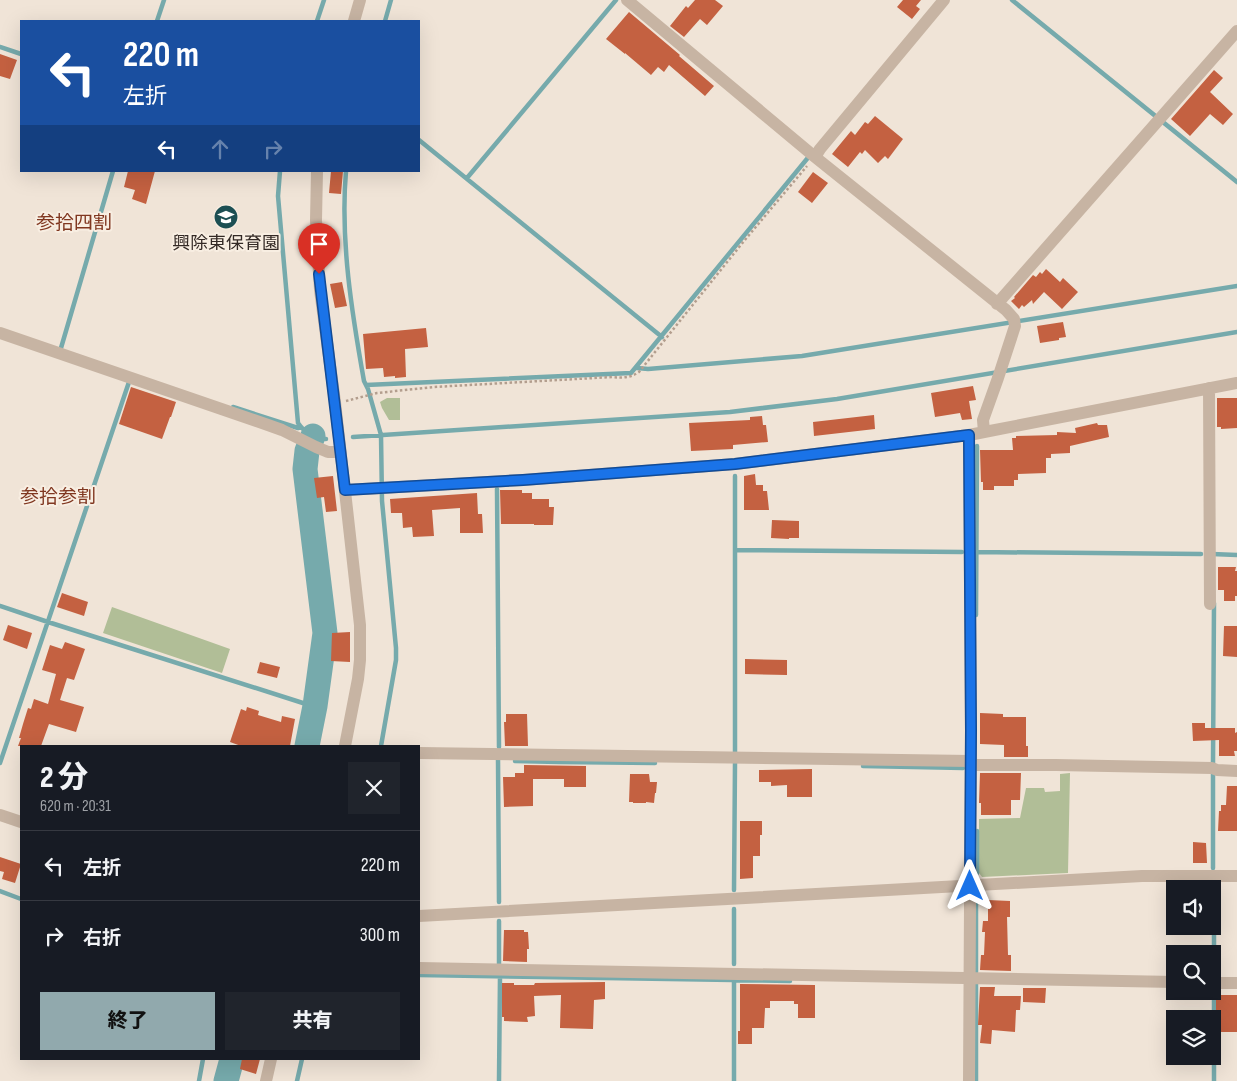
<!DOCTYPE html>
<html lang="ja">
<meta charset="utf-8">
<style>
:root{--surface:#171b24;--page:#20242c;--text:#f1f3f6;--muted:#9ea1a6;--line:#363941;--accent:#91a9ad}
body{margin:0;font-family:"Sofia Sans Condensed","Noto Sans JP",sans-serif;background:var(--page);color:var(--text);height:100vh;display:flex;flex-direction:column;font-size:19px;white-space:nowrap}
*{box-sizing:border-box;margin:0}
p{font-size:16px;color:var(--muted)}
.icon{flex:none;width:28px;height:28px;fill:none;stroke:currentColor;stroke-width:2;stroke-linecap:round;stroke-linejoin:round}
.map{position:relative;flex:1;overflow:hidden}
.drawer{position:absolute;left:20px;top:745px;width:400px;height:315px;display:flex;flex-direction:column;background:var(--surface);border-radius:0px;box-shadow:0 5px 20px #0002}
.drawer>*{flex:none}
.guide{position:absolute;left:20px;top:20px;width:400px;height:152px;border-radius:0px;box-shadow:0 5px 20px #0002;background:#1a4fa0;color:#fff;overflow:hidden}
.tools{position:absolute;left:1166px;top:880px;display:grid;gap:10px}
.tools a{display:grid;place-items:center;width:55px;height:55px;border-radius:0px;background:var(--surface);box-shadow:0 5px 20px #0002;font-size:25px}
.pin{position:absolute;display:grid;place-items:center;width:42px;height:42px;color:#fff;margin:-51px -21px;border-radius:50% 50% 50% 0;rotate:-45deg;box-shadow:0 0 5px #0007}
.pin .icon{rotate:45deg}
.me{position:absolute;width:55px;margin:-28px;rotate:0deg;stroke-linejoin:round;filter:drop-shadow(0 0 4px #0008)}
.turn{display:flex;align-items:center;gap:18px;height:105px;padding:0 20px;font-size:22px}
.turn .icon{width:65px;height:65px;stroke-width:2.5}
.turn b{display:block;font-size:35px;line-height:42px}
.lanes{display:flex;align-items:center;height:48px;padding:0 20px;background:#0003;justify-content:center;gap:25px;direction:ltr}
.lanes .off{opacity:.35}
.round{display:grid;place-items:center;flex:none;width:52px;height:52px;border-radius:0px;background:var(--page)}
.summary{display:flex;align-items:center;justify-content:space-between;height:85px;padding:0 20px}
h1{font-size:30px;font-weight:800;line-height:38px}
.button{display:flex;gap:10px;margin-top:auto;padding:10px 20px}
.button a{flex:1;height:58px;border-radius:0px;background:var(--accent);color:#111;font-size:20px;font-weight:800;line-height:58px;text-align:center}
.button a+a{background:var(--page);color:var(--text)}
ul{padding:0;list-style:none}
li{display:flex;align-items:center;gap:15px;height:70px;padding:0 20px;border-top:1px solid var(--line)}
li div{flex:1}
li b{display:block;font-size:19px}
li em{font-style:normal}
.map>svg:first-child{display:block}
</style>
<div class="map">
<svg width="1237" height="1081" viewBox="0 0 1237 1081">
<rect width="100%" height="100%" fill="#f0e4d7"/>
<path fill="#b1be97" d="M 387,398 L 400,398 L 400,420 L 389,420 L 382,408 L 380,402 Z
M 112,607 L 230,649 L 222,673 L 103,633 Z
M 1070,773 L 1068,873 L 982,877 L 979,873 L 979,819 L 1020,818 L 1026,788 L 1044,788 L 1045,792 L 1060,791 L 1060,774 Z"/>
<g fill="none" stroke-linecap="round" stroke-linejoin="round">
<path stroke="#76aaac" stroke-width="4.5" d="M 1012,0 L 1237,182
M 157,21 L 164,0
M 317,21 L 324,0
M 385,21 L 391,0
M 0,47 L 21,54
M 419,140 L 662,337
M 280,171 L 278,196 L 298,423 C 305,433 313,439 326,439
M 346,171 C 340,240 352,314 364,381 L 368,389 L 381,435 L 382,501 L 396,648 L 396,660 L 381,746
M 467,178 L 616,0
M 61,348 L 113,171
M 637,368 L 648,369 L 802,356 L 1237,286
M 366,385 L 631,373 L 811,154
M 233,407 L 298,428 L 301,427
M 353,437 L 730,412 L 837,399 L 1237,332
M 497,489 L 499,747
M 735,550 L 962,552
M 975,552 L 1201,554
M 1212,554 L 1237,555
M 0,606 L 48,622 L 306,704 L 315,706
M 976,615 L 977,446
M 735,752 L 735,476
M 498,758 L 499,902
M 515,761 L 559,762 L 655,763
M 0,763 L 129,382
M 1213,764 L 1214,603
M 863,766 L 963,768
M 977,831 L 977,873
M 1213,868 L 1213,773
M 734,890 L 735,763
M 0,891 L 21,899
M 734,909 L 734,964
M 499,921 L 499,964
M 976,972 L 976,898
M 419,975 L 790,981
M 1214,977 L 1214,887
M 199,1081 L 203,1059
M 297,1081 L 302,1059
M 499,1081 L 500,976
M 734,1081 L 734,978
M 976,1081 L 976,980
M 1214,1081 L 1214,987"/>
<path stroke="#76aaac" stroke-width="25" d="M 307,746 L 315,706 L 325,633 L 305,469 L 307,451 L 313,436
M 226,1081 L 232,1059"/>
</g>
<path fill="#c46141" d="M 695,0 L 715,0 L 723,6 L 707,25 L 700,19 L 684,37 L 670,26 L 686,6 L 688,8 Z
M 903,0 L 921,0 L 916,6 L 920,9 L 912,19 L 897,7 Z
M 629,12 L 680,55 L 679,56 L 714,86 L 705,96 L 669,65 L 664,72 L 658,67 L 651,75 L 625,53 L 625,54 L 606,39 Z
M 0,54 L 17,60 L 10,79 L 0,76 Z
M 1214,70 L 1223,78 L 1210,92 L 1233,114 L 1223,125 L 1210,114 L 1190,136 L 1171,119 Z
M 875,116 L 903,139 L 888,159 L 885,156 L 878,163 L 865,150 L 862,154 L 860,152 L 848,167 L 832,154 L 851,131 L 855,135 L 865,122 L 868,124 Z
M 128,171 L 155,171 L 146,204 L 132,199 L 135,190 L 124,187 Z
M 331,171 L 343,171 L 341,194 L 329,193 Z
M 813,172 L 828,183 L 812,203 L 798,192 Z
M 1046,269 L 1060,282 L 1063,278 L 1078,292 L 1062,309 L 1044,292 L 1033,304 L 1032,300 L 1024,307 L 1022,305 L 1019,309 L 1011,301 L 1015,298 L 1014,297 L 1033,275 L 1036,277 L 1040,272 L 1042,274 Z
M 342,282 L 347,306 L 335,308 L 330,284 Z
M 1063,322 L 1066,337 L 1059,338 L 1059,340 L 1040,343 L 1037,326 Z
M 426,328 L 428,347 L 405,349 L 406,377 L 395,378 L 395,376 L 384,377 L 383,368 L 366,369 L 363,334 Z
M 973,386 L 976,400 L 969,401 L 972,419 L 962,420 L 960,413 L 935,417 L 931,393 Z
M 131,387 L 176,402 L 171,417 L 170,417 L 162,439 L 119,424 Z
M 1217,398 L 1237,398 L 1237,428 L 1221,429 L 1221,427 L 1217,427 Z
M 874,415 L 875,429 L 814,436 L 813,422 Z
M 762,416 L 763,425 L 766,425 L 768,442 L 733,445 L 733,449 L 691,451 L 689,423 L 750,420 L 750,417 Z
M 1097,423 L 1098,425 L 1107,425 L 1109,437 L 1070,446 L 1070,453 L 1051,454 L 1051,458 L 1046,458 L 1046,473 L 1018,474 L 1018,480 L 1014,480 L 1014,486 L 994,486 L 994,490 L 983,490 L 983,482 L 981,482 L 980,450 L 1013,450 L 1012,438 L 1016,438 L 1016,436 L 1057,435 L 1057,432 L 1076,433 L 1075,428 Z
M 755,474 L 756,485 L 763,485 L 763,491 L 767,491 L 769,510 L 744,510 L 744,476 Z
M 333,476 L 337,511 L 326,512 L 324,497 L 317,498 L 314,478 Z
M 500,490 L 522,490 L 522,493 L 532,493 L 532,499 L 549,499 L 549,507 L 554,507 L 553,525 L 534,525 L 534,524 L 501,524 Z
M 477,493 L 478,514 L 482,514 L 483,533 L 460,533 L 460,508 L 432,510 L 434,536 L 413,537 L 412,527 L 403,528 L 402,513 L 391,513 L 390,499 Z
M 772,520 L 799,521 L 799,538 L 789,538 L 789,539 L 771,538 Z
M 1218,567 L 1236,567 L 1235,571 L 1237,571 L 1237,596 L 1235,596 L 1235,601 L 1224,601 L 1224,590 L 1218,590 Z
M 62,593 L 88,602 L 84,616 L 57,607 Z
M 8,625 L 32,633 L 27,649 L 3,640 Z
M 1224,626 L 1237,626 L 1237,657 L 1223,656 Z
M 350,632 L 350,662 L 331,661 L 332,633 Z
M 65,642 L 85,649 L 74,680 L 67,678 L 60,700 L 84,707 L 76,732 L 49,724 L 41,746 L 18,746 L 21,738 L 19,738 L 23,724 L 28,708 L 31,709 L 34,699 L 48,704 L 56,674 L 42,670 L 50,645 L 62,649 Z
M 745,659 L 787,660 L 787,675 L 745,674 Z
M 260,662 L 280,667 L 277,678 L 257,673 Z
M 247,707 L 259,711 L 258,715 L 281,722 L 282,716 L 295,719 L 290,746 L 241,746 L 230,742 L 241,709 L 246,711 Z
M 980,713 L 1003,714 L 1003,717 L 1026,717 L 1026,746 L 1028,746 L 1028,757 L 1004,757 L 1004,745 L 980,744 Z
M 506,714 L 527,714 L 528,746 L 505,746 L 504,722 L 506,722 Z
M 1192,723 L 1205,723 L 1205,728 L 1235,728 L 1235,733 L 1237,732 L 1237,751 L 1234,751 L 1235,756 L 1219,756 L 1219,740 L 1193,741 Z
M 524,765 L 586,766 L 586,787 L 564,787 L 564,779 L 533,779 L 533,806 L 504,807 L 503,777 L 515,777 L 515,773 L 524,773 Z
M 812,769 L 812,797 L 787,797 L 787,785 L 771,786 L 771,782 L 759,782 L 759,770 Z
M 980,773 L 1021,773 L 1020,800 L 1011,800 L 1011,815 L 981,815 L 981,803 L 979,803 Z
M 630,774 L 649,774 L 650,782 L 657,782 L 656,793 L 655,793 L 654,803 L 646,802 L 646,803 L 633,803 L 633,802 L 629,802 Z
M 1227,786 L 1237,786 L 1237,831 L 1218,831 L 1219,811 L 1221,811 L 1221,805 L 1226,805 Z
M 740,821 L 762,821 L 762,835 L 760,835 L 760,856 L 753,856 L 753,878 L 740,879 Z
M 1193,842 L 1206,843 L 1207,863 L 1193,863 Z
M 0,857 L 21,864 L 15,883 L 2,879 L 4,872 L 0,871 Z
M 988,900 L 1010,901 L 1010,917 L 1007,917 L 1008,955 L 1011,955 L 1011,971 L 980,970 L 981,955 L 984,955 L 985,932 L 982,932 L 983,921 L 988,921 Z
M 504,930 L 524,930 L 524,932 L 528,932 L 529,949 L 527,949 L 527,962 L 503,961 Z
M 605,982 L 605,999 L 594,1000 L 593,1029 L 560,1028 L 561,995 L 534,996 L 535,1016 L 527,1017 L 528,1022 L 504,1021 L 504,1017 L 502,1017 L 502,983 L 514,983 L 514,985 L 534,985 L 535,983 Z
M 740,984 L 815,985 L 815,1018 L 798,1018 L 798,1004 L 794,1004 L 794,1001 L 770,1001 L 770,1008 L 765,1008 L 764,1028 L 752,1028 L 752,1044 L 738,1044 L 738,1031 L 740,1031 Z
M 980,987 L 995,987 L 994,996 L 1021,996 L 1020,1010 L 1016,1010 L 1015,1032 L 992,1030 L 991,1044 L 980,1043 L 982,1025 L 978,1025 Z
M 1023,988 L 1046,988 L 1045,1003 L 1023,1002 Z
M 1216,995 L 1237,995 L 1237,1032 L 1216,1032 Z
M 242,1059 L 260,1059 L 256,1074 L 240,1069 Z"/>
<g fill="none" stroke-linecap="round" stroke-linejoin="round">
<path stroke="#b39e8e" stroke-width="2.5" stroke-dasharray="2.5 2.5" stroke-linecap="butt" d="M 346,401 L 377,393 L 434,387 L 612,377 C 623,378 630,378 639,372 L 744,241 L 807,166"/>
<path stroke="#c7b4a3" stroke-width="12" d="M 627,0 L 815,157 L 1006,310 L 1014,319 L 1015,326 L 998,378 L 983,420 L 984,432
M 354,21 L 360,0
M 815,157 L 820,149 L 944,0
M 317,171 L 316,220 L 320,290 L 335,402 L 360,625 L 360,660 L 358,679 L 345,746
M 997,304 L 1237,31
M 0,333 L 268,425 L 282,430 L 316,447 L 328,452 L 340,452
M 1209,388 L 1210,604
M 969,435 L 971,731 L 969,1081
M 345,490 L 523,480 L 735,464 L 969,435 L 1237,383
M 419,753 L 970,761
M 970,765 L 1056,765 L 1212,768 L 1217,770 L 1237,771
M 0,815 L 21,822
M 419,916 L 1142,876 L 1237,876
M 419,968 L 1175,982
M 1212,983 L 1237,983
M 266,1081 L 271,1059"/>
</g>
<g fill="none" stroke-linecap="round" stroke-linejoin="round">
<defs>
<path id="route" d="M 319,274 L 345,490 L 523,480 L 735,464 L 969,435 L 971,730 L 970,886"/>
</defs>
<use href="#route" stroke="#114b97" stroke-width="12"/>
<use href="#route" stroke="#1a73e8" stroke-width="9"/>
</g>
<defs>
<symbol id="school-disc" viewBox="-11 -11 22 22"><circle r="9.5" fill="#1c4f53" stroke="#f8eee2"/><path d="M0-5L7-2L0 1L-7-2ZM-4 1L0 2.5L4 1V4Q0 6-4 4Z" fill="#fff"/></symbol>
</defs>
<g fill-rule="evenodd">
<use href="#school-disc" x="212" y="203" width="28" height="28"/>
</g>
<g text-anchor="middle" stroke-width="4" stroke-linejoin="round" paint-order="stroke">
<g font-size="18" fill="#332925" stroke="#f8eee2">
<text x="226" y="249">興除東保育園</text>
</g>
<g font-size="19" fill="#803720" stroke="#f8eee2">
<text x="74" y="229">参拾四割</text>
<text x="58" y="503">参拾参割</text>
</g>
</g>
</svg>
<div class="tools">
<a><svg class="icon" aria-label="sound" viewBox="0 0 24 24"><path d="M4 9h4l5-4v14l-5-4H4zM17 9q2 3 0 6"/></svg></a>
<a><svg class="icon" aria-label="search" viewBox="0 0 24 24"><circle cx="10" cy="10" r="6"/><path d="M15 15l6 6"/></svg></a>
<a><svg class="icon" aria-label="layers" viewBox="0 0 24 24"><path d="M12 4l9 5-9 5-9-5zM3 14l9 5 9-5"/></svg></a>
</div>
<div class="pin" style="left:319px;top:274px;background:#d93025"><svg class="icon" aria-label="arrive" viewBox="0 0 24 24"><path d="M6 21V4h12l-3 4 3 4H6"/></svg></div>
<svg class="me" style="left:970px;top:886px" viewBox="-20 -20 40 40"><path d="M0-17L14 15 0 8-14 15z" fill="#1a73e8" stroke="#fff" stroke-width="4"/></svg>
<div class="guide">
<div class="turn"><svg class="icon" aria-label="left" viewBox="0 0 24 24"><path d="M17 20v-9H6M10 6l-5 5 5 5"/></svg><div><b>220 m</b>左折</div></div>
<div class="lanes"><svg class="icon" aria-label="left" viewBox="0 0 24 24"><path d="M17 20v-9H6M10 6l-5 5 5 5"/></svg><svg class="icon off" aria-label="ahead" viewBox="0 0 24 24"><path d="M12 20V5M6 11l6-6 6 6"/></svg><svg class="icon off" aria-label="right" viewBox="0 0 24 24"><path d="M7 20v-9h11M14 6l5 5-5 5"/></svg></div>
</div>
<section class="drawer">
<div class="summary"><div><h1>2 分</h1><p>620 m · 20:31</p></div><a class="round"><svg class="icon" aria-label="close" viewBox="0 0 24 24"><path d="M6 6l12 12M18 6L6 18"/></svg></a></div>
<ul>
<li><svg class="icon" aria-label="left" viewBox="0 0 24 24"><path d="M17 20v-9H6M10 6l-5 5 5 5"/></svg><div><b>左折</b></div><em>220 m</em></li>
<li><svg class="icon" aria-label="right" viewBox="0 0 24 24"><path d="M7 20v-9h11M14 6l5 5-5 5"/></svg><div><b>右折</b></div><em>300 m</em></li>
</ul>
<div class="button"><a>終了</a><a>共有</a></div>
</section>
</div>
